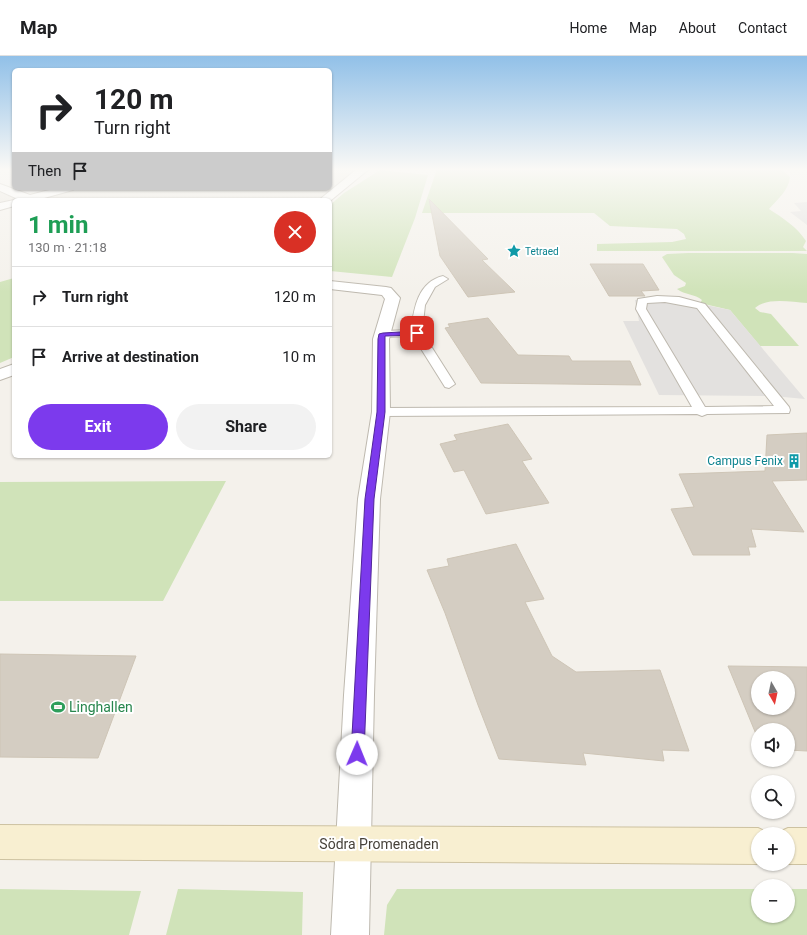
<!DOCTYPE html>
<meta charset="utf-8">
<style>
:root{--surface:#fff;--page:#f2f2f2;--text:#202124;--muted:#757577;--line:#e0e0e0;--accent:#7c3aed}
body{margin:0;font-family:Roboto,sans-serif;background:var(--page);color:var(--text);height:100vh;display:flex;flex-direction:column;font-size:15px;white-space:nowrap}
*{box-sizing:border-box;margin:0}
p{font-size:13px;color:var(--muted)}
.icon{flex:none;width:22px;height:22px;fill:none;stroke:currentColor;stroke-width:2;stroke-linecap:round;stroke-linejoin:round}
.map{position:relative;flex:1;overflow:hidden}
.drawer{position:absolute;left:12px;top:142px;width:320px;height:260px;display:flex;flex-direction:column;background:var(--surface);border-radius:6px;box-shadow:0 1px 3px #0004}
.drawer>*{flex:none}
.guide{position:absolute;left:12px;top:12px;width:320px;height:122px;border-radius:6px;box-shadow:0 1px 3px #0004;background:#fff;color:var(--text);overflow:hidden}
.needle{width:26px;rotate:171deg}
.tools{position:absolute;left:751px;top:615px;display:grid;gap:8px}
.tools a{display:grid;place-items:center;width:44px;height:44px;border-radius:50%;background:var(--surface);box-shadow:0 1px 3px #0004;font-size:20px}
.pin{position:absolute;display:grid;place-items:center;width:34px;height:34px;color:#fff;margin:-17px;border-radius:8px;box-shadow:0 2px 6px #0006}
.me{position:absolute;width:44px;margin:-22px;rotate:1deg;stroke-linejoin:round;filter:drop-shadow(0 0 3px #0008)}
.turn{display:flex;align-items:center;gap:14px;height:84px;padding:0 16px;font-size:18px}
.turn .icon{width:52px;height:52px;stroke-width:2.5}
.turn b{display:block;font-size:28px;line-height:34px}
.then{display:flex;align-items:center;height:38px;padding:0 16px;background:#0003;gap:8px;font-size:15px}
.round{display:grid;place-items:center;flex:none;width:42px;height:42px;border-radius:21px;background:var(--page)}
.summary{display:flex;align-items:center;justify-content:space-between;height:68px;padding:0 16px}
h1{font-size:24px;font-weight:700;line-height:30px;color:#1e9e55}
.button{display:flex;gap:8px;margin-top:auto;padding:8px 16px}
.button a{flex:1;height:46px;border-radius:24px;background:var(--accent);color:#fff;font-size:16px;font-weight:700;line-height:46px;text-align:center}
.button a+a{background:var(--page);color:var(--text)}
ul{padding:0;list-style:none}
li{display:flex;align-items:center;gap:12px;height:60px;padding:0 16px;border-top:1px solid var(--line)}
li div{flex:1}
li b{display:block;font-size:15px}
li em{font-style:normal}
header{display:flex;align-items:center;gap:24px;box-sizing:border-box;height:56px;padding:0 20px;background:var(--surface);border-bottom:1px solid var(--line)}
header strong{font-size:19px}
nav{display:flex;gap:22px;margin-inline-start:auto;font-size:14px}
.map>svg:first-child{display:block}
</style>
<header>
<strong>Map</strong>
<nav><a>Home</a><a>Map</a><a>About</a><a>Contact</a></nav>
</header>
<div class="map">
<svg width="807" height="879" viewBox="0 0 807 879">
<rect width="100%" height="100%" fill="#f4f1eb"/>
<path fill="#e7e3da" d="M 330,113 L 364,113 L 324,144 L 14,144 L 0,151 L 0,131 L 30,143 L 69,132 L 330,132 Z"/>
<path fill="#d0e3b9" d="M 437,113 L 781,113 L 790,121 C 789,134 777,144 769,153 C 783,162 797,171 806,185 L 803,191 L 807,195 L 597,195 L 597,188 L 672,186 L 686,183 L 684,178 L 677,173 L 610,170 L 594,157 L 422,157 Z
M 380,114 L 428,119 L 415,162 L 392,221 L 330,215 L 330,149 L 344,137 Z
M 688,197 L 793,197 L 807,198 L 807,247 C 791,246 767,241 755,252 L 760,256 L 771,258 L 799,290 L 760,290 L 730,254 L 700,247 L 702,244 C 695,238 685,239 677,233 L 685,230 L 686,227 L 674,219 L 662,201 L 667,198 Z
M 14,222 L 14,301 L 0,307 L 0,226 Z
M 226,425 L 163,545 L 0,545 L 0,426 Z
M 0,833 L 141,835 L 129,879 L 0,879 Z
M 178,833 L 303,836 L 302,879 L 166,879 Z
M 397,833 L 758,833 L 758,860 L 788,860 L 788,833 L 807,833 L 807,879 L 384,879 L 387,849 Z"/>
<path fill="#e3e1df" d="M 807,146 L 807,169 L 790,156 L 801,155 L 794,147 Z
M 667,241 L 730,254 L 805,343 L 773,340 L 659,339 L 623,265 L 639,265 L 635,244 Z"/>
<path fill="#d4cdc2" stroke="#cec5b6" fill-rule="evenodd" d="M 429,143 L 488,203 L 482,204 L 515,236 L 468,241 L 440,200 Z
M 590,208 L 643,208 L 659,234 L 641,235 L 645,240 L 609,240 Z
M 488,262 L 518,299 L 569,300 L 572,305 L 630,305 L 641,329 L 481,327 L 445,272 L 450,271 L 448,268 Z
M 508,368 L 532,403 L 522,405 L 549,447 L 486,458 L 464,414 L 454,416 L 440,388 L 457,384 L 454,379 Z
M 807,377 L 807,424 L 772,425 L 804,476 L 751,473 L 756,491 L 748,491 L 750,499 L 693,499 L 671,453 L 694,451 L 679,418 L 765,415 L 767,379 Z
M 516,488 L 544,543 L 525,546 L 552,600 L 576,616 L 660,614 L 689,695 L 662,694 L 664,705 L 583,697 L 586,709 L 499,703 L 478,649 L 445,557 L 427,514 L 449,510 L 447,503 Z
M 0,598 L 136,600 L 98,702 L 0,701 Z
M 728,610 L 807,611 L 807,695 L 788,694 L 788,674 L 758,674 L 758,683 ZM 758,622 L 788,622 L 788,652 L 758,652 Z"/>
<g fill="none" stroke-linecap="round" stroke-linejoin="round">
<defs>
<path id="lane" d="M 443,220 L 448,223 L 435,231 L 425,249 L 422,276 L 455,328 L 449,332 L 445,331 L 413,280 L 383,281 L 378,278 L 383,275 L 411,274 C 414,252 418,226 443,220 Z
M 657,240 L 679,241 L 705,248 L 789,351 L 790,354 L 789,357 L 707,358 L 702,360 L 697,358 L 381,360 L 375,356 L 381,352 L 692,351 L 636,253 L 638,243 ZM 665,246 L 697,252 L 774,350 L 705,351 L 646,253 L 647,247 Z"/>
<path id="street" d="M 357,113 L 369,113 L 330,145 L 319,144 Z
M 0,128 L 30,139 L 57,132 L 74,132 L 73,134 L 37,144 L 20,144 L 0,135 Z
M 14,144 L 14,150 L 0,154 L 0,147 Z
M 330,225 L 386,231 L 391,232 L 400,242 L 389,283 L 390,356 L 380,443 L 374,639 L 369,879 L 331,879 L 344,639 L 358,443 L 372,356 L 373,283 L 385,243 L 382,239 L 330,233 Z
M 14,308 L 14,319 L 0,324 L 0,313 Z"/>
<path id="secondary" d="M 0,769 L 758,772 L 771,778 L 758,778 L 758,808 L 0,803 Z
M 788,772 L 807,772 L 807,808 L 788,808 L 788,778 L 775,778 Z"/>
</defs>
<use href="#lane" stroke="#beb9af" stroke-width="2"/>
<use href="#street" stroke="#beb9af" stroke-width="2"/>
<use href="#secondary" stroke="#cdc2a1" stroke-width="2"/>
<use href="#lane" fill="#fff" fill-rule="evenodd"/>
<use href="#street" fill="#fff" fill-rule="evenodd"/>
<use href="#secondary" fill="#f8efd1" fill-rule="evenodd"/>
</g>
<linearGradient id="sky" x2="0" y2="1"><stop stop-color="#91c0e8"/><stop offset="0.48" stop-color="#faf9f6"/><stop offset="1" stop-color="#faf9f6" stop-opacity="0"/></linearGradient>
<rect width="807" height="236" fill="url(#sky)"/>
<path fill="#7c3aed" stroke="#51269a" d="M 417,275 L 420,277 L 419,279 L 385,280 L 385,356 L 374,443 L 364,698 L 362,702 L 357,704 L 352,702 L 351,698 L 365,443 L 377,356 L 378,283 L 379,278 L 383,277 Z"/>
<defs>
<symbol id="sight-bare" viewBox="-9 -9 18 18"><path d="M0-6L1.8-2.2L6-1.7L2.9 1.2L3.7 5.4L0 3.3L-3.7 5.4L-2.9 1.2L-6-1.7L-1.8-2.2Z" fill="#0f9aa8" stroke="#fff" stroke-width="2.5" paint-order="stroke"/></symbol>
<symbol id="building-bare" viewBox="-9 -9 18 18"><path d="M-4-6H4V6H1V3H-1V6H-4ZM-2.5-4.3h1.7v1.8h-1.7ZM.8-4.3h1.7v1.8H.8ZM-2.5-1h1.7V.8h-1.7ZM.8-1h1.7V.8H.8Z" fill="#0f9aa8" stroke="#fff" stroke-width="2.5" paint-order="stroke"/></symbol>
<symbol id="stadium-bare" viewBox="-9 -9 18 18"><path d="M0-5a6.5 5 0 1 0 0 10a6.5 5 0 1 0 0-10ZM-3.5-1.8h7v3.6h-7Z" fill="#2e9e5b" stroke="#fff" stroke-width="2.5" paint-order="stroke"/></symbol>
</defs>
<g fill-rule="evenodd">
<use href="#sight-bare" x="504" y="185" width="20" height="20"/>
<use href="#building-bare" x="784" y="395" width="20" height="20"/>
<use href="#stadium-bare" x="48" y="641" width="20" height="20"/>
</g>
<g text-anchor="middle" stroke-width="4" stroke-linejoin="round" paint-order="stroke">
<g font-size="10" fill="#0d838f" stroke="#fff" text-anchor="start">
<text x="525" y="199">Tetraed</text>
</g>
<g font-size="12" fill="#0d838f" stroke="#fff" text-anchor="end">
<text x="783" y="409">Campus Fenix</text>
</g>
<g font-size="14" fill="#27864d" stroke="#fff" text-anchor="start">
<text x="69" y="656">Linghallen</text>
</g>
<g font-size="14" fill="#47423a" stroke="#fff">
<text x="379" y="793">Södra Promenaden</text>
</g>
</g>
</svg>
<div class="tools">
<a><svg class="needle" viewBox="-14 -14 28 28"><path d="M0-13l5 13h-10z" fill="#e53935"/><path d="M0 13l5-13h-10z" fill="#757577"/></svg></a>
<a><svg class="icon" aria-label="sound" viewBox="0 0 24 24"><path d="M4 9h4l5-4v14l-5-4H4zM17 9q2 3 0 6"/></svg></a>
<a><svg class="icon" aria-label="search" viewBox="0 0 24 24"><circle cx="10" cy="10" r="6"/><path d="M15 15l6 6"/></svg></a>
<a>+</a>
<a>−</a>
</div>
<div class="pin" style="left:417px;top:277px;background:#d93025"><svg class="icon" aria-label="arrive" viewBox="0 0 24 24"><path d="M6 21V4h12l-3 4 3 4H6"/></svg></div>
<svg class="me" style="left:357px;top:698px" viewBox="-20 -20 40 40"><circle r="19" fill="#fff"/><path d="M0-13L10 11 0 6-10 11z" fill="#7c3aed"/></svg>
<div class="guide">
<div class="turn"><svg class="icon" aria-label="right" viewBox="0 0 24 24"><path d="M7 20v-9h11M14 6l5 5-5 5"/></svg><div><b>120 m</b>Turn right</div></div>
<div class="then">Then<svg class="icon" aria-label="arrive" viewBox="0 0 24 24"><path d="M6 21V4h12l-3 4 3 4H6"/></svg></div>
</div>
<section class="drawer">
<div class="summary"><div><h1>1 min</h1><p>130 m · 21:18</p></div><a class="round" style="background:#d93025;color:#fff"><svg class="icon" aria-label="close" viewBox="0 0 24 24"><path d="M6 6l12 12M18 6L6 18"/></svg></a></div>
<ul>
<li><svg class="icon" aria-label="right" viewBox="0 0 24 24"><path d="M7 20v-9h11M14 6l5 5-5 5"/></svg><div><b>Turn right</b></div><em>120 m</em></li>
<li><svg class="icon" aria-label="arrive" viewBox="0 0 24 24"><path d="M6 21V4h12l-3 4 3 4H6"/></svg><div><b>Arrive at destination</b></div><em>10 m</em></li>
</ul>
<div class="button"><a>Exit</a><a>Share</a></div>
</section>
</div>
